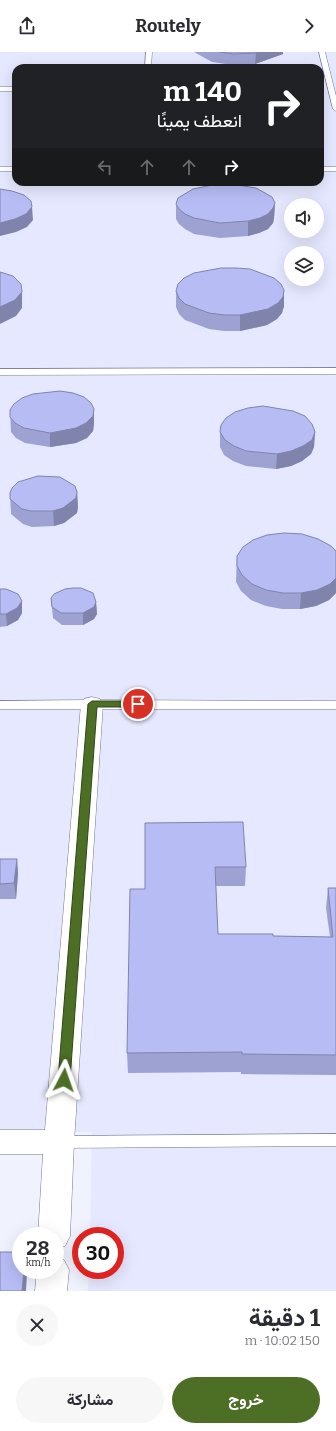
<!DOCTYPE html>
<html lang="ar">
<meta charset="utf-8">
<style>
:root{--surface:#fff;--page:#f7f7f7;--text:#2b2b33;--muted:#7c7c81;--accent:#4d6e25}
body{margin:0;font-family:Bitter,Vazirmatn,serif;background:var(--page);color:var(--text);direction:rtl;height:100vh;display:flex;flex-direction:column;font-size:15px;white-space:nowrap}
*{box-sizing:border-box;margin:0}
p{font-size:13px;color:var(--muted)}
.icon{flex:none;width:22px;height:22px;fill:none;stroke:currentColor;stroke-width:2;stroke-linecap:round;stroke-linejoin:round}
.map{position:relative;height:1239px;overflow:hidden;direction:ltr}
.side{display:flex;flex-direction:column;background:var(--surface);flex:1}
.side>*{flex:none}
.guide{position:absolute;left:12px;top:12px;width:312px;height:122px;border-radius:12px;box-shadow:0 4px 16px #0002;direction:rtl;background:#202124;color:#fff;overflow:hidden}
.controls{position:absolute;left:284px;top:146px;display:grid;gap:8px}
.controls a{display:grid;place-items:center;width:40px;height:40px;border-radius:50%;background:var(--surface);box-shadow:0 4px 16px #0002;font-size:20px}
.speed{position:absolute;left:12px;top:1175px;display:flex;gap:8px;font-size:20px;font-weight:700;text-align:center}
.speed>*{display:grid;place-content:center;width:52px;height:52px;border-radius:50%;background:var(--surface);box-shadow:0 4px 16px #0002;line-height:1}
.speed small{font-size:10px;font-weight:400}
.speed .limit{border:6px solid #d22;background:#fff;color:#111}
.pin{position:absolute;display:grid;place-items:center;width:34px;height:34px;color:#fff;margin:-17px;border:2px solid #fff;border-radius:50%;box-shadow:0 1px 4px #0007}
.me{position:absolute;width:44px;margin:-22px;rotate:4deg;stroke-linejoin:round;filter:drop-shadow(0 0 3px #0008)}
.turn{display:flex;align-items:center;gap:14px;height:84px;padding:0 16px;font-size:18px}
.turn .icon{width:52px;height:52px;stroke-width:2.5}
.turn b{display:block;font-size:28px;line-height:34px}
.lanes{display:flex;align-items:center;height:38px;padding:0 16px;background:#0003;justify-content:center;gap:20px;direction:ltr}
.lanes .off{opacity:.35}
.round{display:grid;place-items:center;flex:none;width:42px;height:42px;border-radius:21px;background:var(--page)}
.headline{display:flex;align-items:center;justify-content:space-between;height:68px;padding:0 16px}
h1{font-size:24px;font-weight:700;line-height:30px}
.primary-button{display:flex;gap:8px;margin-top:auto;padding:8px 16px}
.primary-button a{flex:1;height:46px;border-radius:24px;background:var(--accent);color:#fff;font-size:16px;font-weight:700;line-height:46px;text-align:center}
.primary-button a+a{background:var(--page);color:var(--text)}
header{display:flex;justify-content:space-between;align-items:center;height:52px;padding:0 16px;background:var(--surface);font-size:18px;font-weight:700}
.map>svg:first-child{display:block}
</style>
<header><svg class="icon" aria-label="forward" viewBox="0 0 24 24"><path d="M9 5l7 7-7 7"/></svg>Routely<svg class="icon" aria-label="share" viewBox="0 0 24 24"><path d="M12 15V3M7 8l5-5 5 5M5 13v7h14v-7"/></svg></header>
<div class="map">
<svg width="336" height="1239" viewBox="0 0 336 1239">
<rect width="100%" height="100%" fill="#f0f2fe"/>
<path fill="#e5e8fe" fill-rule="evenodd" d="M 0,0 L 336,0 L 336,1239 L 88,1239 L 89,1218 L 115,1218 L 115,1184 L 90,1184 L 92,1080 L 0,1081 ZM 16,16 L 320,16 L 320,130 L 16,130 ZM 291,153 L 317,153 L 317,179 L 291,179 ZM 291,201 L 317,201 L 317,227 L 291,227 Z"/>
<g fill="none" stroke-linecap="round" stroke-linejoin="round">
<defs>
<path id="lane" d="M 146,0 L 152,0 L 151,16 L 145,16 Z
M 319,0 L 325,0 L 336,44 L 336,59 L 333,57 Z
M 0,35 L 16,35 L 16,39 L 0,39 Z
M 0,115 L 16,115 L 16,119 L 0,119 Z
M 320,115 L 336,115 L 336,119 L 320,119 Z
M 336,316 L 336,322 L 0,323 L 0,317 Z
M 92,648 L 336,649 L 336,657 L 0,657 L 0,649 Z
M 336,1082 L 336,1094 L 60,1096 L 55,1094 L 53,1090 L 55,1086 L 60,1084 Z"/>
<path id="street" d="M 92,645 L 100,647 L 103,652 L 74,1090 L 70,1184 L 65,1194 L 55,1197 L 55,1184 L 38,1184 L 43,1102 L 0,1102 L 0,1078 L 45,1078 L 81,652 L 84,647 Z
M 55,1204 L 64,1208 L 69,1218 L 67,1239 L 35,1239 L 37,1218 L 55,1218 Z"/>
</defs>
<use href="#lane" stroke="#757892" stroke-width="1"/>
<use href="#street" stroke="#757892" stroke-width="1"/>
<use href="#lane" fill="#fff" fill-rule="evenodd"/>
<use href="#street" fill="#fff" fill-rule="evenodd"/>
</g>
<path fill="#9da2d3" d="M 194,0 L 283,0 L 283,2 L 255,12 L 233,13 L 212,10 Z
M 275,151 L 274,166 L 273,171 L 268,177 L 259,181 L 248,184 L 220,186 L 194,182 L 185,177 L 179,172 L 176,167 L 176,152 Z
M 176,239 L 284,254 L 282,261 L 277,267 L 267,273 L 240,279 L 224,279 L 209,277 L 185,268 L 179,262 L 176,255 Z
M 10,358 L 94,372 L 93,379 L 87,386 L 76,391 L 50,395 L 25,391 L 16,386 L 11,380 Z
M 220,380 L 315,380 L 314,395 L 311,402 L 302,409 L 291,414 L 276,417 L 246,414 L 233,409 L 224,403 L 220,395 Z
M 77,440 L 78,455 L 77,461 L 64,471 L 54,474 L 32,475 L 23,472 L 11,462 L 10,441 Z
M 336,499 L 336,541 L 329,548 L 316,554 L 300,557 L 282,557 L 266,554 L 251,548 L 241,539 L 236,530 L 237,504 Z
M 0,537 L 22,561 L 18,568 L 7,574 L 0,575 Z
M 51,546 L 96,550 L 97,562 L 94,567 L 83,573 L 62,573 L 53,566 Z
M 145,771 L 246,815 L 245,834 L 216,834 L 218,882 L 273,884 L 330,885 L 326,856 L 328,836 L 336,836 L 336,1023 L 241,1022 L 241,1020 L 128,1021 L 127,1001 L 145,837 Z
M 0,807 L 17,807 L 18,822 L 16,847 L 0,847 Z"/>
<path fill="#8084ac" d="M 258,0 L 283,0 L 283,2 L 255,12 L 256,1 Z
M 275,151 L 274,166 L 273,171 L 268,177 L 259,181 L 248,184 L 248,169 Z
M 32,155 L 33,168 L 27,175 L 16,180 L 0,184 L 0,171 Z
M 284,238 L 284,254 L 282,261 L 277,267 L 267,273 L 240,279 L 240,263 Z
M 22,240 L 22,256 L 16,264 L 0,272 L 0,255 Z
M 94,357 L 94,372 L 93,379 L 87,386 L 76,391 L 50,395 L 50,381 Z
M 315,380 L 314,395 L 311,402 L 302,409 L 291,414 L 276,417 L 277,402 Z
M 77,440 L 78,455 L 77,461 L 64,471 L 54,474 L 53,459 Z
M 336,526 L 336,541 L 329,548 L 316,554 L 300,557 L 301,541 Z
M 22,549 L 22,561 L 18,568 L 7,574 L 6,562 Z
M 96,550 L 97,562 L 94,567 L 83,573 L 83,561 Z
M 17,807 L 18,822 L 16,847 L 14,831 Z
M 24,1218 L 27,1218 L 27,1220 L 26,1239 L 22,1239 Z"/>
<path fill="#b7bcf5" stroke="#8084ac" d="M 220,0 L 258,0 L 256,1 L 233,2 Z
M 217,132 L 231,132 L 256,136 L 265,141 L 272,145 L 275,151 L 273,156 L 268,162 L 260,166 L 248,169 L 220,171 L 194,166 L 185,162 L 179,157 L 176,152 L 178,146 L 193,137 Z
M 0,137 L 12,139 L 24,143 L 31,149 L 32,155 L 26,162 L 15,167 L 0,171 Z
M 221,216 L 236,216 L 250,217 L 274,226 L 281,232 L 284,238 L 283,245 L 278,251 L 268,257 L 240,263 L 225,263 L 209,261 L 185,252 L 179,246 L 176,239 L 178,232 L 184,226 L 194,221 Z
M 0,220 L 13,224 L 21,232 L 22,240 L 15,248 L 0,255 Z
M 60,339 L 73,341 L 84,345 L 91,351 L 94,357 L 93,364 L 86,371 L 76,376 L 50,381 L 24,376 L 15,371 L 10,365 L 10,358 L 14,352 L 22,346 L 33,342 Z
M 263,354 L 293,359 L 305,364 L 312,372 L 315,380 L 312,388 L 303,394 L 291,399 L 277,402 L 246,399 L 234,394 L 225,388 L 220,380 L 221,373 L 226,366 L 235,360 L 248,356 Z
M 38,424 L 60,425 L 75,434 L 77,440 L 76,446 L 63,456 L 53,459 L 31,459 L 22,457 L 10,447 L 10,441 L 12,436 L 18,430 Z
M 284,481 L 302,482 L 318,487 L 331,494 L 336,499 L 336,526 L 330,532 L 317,538 L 301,541 L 283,541 L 266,538 L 252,532 L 242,523 L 237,514 L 237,504 L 243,495 L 253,488 L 267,483 Z
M 73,536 L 81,536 L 93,541 L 96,550 L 94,555 L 83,561 L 61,561 L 52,555 L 51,546 L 54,542 L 65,537 Z
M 0,537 L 6,537 L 18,542 L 22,549 L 17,556 L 6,562 L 0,562 Z
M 243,770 L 246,815 L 215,815 L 218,882 L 273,882 L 273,884 L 333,885 L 328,836 L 336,836 L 336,1003 L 242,1002 L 242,1000 L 127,1001 L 130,837 L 145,837 L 145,771 Z
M 0,807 L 17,807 L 14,831 L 0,832 Z
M 0,1200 L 21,1200 L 21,1218 L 24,1218 L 22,1239 L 0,1239 Z"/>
<path fill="#4d6e25" stroke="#324818" d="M 92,649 L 138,649 L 143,652 L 138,655 L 97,655 L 70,1028 L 68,1031 L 64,1033 L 60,1031 L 58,1028 L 88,652 Z"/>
</svg>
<div class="controls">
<a><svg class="icon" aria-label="sound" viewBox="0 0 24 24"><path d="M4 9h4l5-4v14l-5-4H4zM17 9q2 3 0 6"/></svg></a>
<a><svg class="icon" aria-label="layers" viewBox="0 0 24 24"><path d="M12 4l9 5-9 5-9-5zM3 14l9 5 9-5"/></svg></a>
</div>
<div class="speed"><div>28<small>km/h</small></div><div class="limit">30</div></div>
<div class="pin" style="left:138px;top:652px;background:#d93025"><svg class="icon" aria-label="arrive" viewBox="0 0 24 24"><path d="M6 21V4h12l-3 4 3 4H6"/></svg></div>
<svg class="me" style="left:64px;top:1028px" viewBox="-20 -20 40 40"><path d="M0-17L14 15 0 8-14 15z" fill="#4d6e25" stroke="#fff" stroke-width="4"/></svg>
<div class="guide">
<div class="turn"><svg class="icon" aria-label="right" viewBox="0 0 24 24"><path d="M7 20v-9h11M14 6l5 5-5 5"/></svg><div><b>140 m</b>انعطف يمينًا</div></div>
<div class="lanes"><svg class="icon off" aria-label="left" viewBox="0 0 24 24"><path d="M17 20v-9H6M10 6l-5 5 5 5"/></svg><svg class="icon off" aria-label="ahead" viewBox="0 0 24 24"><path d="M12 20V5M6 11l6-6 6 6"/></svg><svg class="icon off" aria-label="ahead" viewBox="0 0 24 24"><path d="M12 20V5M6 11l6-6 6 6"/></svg><svg class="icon" aria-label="right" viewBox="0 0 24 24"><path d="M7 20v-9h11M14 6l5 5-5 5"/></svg></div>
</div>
</div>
<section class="side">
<div class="headline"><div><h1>1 دقيقة</h1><p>150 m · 10:02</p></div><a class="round"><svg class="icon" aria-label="close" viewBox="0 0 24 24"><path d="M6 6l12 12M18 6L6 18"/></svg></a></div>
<div class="primary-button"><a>خروج</a><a>مشاركة</a></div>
</section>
